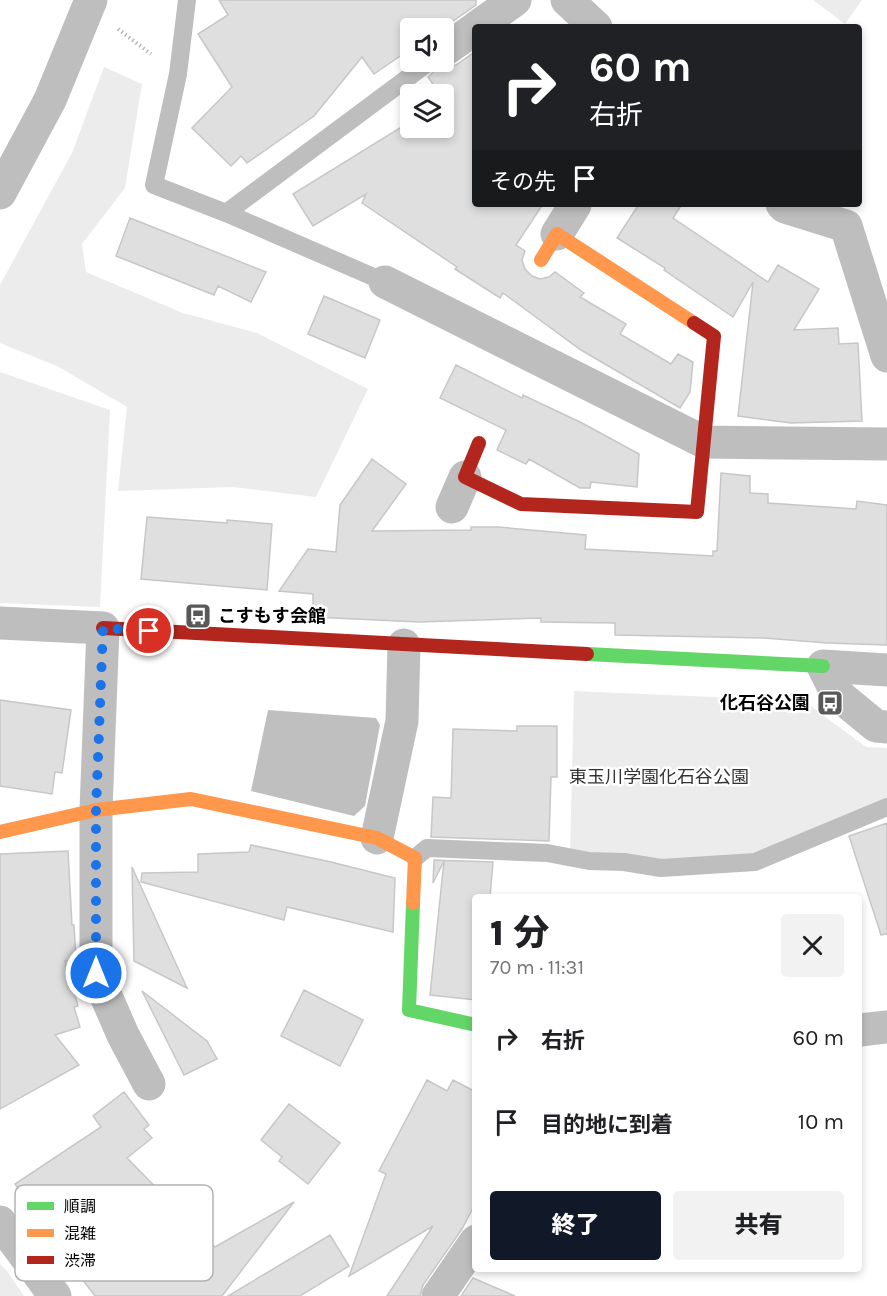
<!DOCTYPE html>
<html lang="ja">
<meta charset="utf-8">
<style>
:root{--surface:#fff;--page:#f2f2f2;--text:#202124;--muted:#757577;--accent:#111827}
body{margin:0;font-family:Karla,"Noto Sans JP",sans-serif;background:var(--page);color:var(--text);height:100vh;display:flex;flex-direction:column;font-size:22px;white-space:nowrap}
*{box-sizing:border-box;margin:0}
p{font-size:20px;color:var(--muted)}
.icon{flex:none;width:33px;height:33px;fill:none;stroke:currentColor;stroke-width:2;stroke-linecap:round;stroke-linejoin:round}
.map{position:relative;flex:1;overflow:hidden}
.drawer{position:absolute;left:472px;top:894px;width:390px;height:378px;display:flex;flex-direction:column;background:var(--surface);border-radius:6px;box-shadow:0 3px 9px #0003}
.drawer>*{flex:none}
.hud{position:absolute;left:472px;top:24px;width:390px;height:183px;border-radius:6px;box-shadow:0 3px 9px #0003;background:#202124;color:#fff;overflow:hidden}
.buttons{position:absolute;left:400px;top:18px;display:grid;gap:12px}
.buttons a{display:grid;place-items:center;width:54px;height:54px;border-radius:6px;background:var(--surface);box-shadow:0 3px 9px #0003;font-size:30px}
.pin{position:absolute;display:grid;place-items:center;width:51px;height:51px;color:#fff;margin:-26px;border:3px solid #fff;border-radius:50%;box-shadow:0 2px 6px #0007}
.me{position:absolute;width:66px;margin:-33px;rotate:0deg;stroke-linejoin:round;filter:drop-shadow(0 0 4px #0008)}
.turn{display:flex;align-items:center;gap:21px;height:126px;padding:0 18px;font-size:27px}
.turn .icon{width:78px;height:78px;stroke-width:2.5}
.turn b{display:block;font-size:42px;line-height:51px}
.then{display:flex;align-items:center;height:57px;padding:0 18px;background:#0003;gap:12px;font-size:22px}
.round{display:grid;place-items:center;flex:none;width:63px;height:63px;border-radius:6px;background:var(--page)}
.headline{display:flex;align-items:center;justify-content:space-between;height:102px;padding:0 18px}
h1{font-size:36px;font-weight:800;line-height:45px}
.button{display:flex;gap:12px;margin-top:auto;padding:12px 18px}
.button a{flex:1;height:69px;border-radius:6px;background:var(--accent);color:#fff;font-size:24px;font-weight:800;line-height:69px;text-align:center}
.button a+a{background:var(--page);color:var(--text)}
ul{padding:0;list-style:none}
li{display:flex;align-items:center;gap:18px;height:84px;padding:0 18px}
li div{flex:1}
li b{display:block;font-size:22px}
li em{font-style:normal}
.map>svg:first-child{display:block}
</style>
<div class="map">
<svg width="887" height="1296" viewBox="0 0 887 1296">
<rect width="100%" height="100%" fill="#fff"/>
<path fill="#ececec" d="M 813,0 L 862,0 L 845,24 Z
M 104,67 L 142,84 L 125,188 L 82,244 L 86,272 L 183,313 L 257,333 L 368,389 L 316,497 L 233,487 L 118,491 L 127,407 L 59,367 L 0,343 L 0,285 L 72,153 Z
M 0,372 L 110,410 L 100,607 L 0,603 Z
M 574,691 L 804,701 L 866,747 L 887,748 L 887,803 L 750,858 L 664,860 L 570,853 Z
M 0,1264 L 7,1271 L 24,1296 L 0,1296 Z"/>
<path fill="#bfbfbf" d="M 268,710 L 376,718 L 380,725 L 365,806 L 354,816 L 251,791 Z"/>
<path fill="#dfdfdf" stroke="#c7c7c7" stroke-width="1.5" d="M 219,0 L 476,0 L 476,5 L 443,28 L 411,28 L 411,53 L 409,50 L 374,74 L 362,57 L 314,116 L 247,163 L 241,156 L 231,166 L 192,128 L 232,87 L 198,34 L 228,15 Z
M 476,51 L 476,204 L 543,204 L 516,245 L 525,251 L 522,260 L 525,269 L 532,276 L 540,279 L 549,277 L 555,272 L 584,293 L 580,297 L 626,324 L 620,334 L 671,364 L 678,354 L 693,362 L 690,392 L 680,408 L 581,350 L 503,293 L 500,298 L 455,269 L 457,267 L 362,203 L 366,194 L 313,226 L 293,194 L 411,121 L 411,128 L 444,128 L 444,94 L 440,94 L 428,77 L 439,66 L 448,68 L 456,65 Z
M 639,204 L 682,204 L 673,218 L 768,282 L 778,265 L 819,289 L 794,330 L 838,328 L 839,344 L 858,343 L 862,421 L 791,423 L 738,416 L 753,282 L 733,317 L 664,270 L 665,268 L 617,238 Z
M 130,218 L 266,272 L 251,302 L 218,286 L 214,295 L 116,256 Z
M 324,296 L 380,320 L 365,358 L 308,334 Z
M 456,365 L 522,398 L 523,395 L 582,423 L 639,454 L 637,487 L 591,482 L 590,488 L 580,488 L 529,459 L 526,464 L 497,450 L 506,430 L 440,398 Z
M 372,459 L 406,484 L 372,531 L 471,530 L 471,527 L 498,527 L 586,535 L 585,549 L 713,556 L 713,551 L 717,551 L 721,473 L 750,476 L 750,493 L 768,494 L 768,503 L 856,509 L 857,501 L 887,505 L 887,645 L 827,643 L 764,638 L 615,635 L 615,623 L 541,622 L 541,618 L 419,622 L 313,617 L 313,594 L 279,591 L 308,549 L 336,552 L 340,505 Z
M 147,517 L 227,523 L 227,520 L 272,524 L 267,590 L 141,579 Z
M 0,700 L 71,710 L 62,773 L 55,772 L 52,794 L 0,786 Z
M 517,726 L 557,726 L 557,777 L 551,777 L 549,841 L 431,837 L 433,797 L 451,798 L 453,729 L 517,731 Z
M 887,823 L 887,934 L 881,935 L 849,836 Z
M 251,845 L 331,862 L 395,878 L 393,932 L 287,907 L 284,920 L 141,882 L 142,873 L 198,872 L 198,854 L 249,852 Z
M 68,851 L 72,925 L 74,925 L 76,960 L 65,961 L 78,1006 L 74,1007 L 80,1027 L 55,1035 L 79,1065 L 0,1109 L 0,854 Z
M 434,860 L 493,862 L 490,897 L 476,897 L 476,1000 L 430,995 L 444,861 L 433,883 Z
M 132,867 L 187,988 L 134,961 Z
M 304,990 L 363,1020 L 340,1066 L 281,1036 Z
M 142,991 L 207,1041 L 217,1059 L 184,1075 Z
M 427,1080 L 447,1091 L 453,1080 L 476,1092 L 476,1202 L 462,1229 L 423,1285 L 420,1296 L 387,1296 L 433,1226 L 349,1276 L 386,1174 L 379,1171 Z
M 124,1092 L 149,1125 L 144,1129 L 152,1138 L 127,1158 L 215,1247 L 294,1202 L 222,1296 L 95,1296 L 76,1271 L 69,1277 L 41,1237 L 47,1233 L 15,1184 L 101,1127 L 93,1116 Z
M 289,1104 L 340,1143 L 308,1184 L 279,1161 L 282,1157 L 261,1140 Z
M 330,1235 L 349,1266 L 300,1296 L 228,1296 Z
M 473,1278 L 515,1296 L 461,1296 Z"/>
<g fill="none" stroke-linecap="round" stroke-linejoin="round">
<path stroke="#b9b9b9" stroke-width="4" stroke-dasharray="1.5 3" stroke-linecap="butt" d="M 118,29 L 151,54"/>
<path stroke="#bebebe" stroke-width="18" d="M 187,0 L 178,74 L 154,185 L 226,213 L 385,282
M 226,213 L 429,62
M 415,858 L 427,848 L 547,853 L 589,861 L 624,862 L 661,868 L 755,862 L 887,807"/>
<path stroke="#bebebe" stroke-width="33" d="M 567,0 L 596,27
M 477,27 L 515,0
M 446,49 L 476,28
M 0,193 L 50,100 L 91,0
M 782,204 L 785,207 L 846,226 L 887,356
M 557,234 L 575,205
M 385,282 L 704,442 L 887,444
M 452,507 L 465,477
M 0,623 L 103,628 L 96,810 L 96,973 L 123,1035 L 149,1084
M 887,670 L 823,666 L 837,694 L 876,726 L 887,727
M 377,838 L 402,721 L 404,645
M 860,1030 L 887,1027
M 0,1222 L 55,1296
M 438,1296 L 476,1241"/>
<path stroke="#63d668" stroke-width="14" d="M 587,654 L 823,666
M 413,903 L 409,1010 L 476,1025"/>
<path stroke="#ff974d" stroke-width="14" d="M 541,260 L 557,234 L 694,323
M 0,832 L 96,810 L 191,799 L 377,838 L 415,858 L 413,903"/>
<path stroke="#b3261e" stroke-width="14" d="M 479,443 L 465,477 L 521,504 L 697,512 L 714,336 L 694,323
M 103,628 L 587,654"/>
</g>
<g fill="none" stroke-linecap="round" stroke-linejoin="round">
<path stroke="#1a73e8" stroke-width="10" stroke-dasharray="0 18" d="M 96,973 L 96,810 L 103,628 L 149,631"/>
</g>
<defs>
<symbol id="bus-square" viewBox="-11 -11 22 22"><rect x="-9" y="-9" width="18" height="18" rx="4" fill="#595959" stroke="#fff"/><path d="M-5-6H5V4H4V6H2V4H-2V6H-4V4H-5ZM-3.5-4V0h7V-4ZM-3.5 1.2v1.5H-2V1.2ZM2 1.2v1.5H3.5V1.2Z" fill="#fff"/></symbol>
</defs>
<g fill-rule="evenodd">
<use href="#bus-square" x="183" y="601" width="30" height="30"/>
<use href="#bus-square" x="815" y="688" width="30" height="30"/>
</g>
<g text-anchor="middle" stroke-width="5" stroke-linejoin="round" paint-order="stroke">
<g font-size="18" font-weight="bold" fill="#000" stroke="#fff" text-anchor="start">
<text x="218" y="622">こすもす会館</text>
<text x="810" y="709" text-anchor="end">化石谷公園</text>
</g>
<g font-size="18" fill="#333" stroke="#fff">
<text x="659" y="783">東玉川学園化石谷公園</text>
</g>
</g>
<rect x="15" y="1185" width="198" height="96" rx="9" fill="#fff" stroke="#b2b2b2" stroke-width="1.5"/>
<rect x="27" y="1202" width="27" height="8" fill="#63d668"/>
<rect x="27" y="1229" width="27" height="8" fill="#ff974d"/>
<rect x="27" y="1256" width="27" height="8" fill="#b3261e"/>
<g font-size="16" fill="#000">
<text x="64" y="1212">順調</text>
<text x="64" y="1239">混雑</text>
<text x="64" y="1266">渋滞</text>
</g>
</svg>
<div class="buttons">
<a><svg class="icon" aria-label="sound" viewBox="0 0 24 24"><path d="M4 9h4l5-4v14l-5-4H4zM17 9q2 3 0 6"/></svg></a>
<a><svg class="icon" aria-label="layers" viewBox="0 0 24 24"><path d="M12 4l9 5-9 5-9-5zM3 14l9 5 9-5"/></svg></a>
</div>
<div class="pin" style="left:149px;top:631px;background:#d93025"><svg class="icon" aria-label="arrive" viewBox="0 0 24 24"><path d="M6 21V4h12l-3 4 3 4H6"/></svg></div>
<svg class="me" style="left:96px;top:973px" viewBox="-20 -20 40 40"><circle r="17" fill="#1a73e8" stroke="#fff" stroke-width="3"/><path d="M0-11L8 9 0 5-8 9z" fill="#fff"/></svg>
<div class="hud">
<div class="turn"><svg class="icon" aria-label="right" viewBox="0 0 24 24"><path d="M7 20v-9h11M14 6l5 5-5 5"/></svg><div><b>60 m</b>右折</div></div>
<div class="then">その先<svg class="icon" aria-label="arrive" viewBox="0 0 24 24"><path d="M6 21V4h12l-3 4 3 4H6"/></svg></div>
</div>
<section class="drawer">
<div class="headline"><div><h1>1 分</h1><p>70 m · 11:31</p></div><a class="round"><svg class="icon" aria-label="close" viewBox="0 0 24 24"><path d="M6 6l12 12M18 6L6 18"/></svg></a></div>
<ul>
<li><svg class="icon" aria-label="right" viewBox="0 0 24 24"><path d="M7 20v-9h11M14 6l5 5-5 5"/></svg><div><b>右折</b></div><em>60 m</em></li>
<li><svg class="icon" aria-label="arrive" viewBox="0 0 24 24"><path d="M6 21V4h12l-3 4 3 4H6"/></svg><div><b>目的地に到着</b></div><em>10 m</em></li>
</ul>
<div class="button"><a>終了</a><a>共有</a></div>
</section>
</div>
